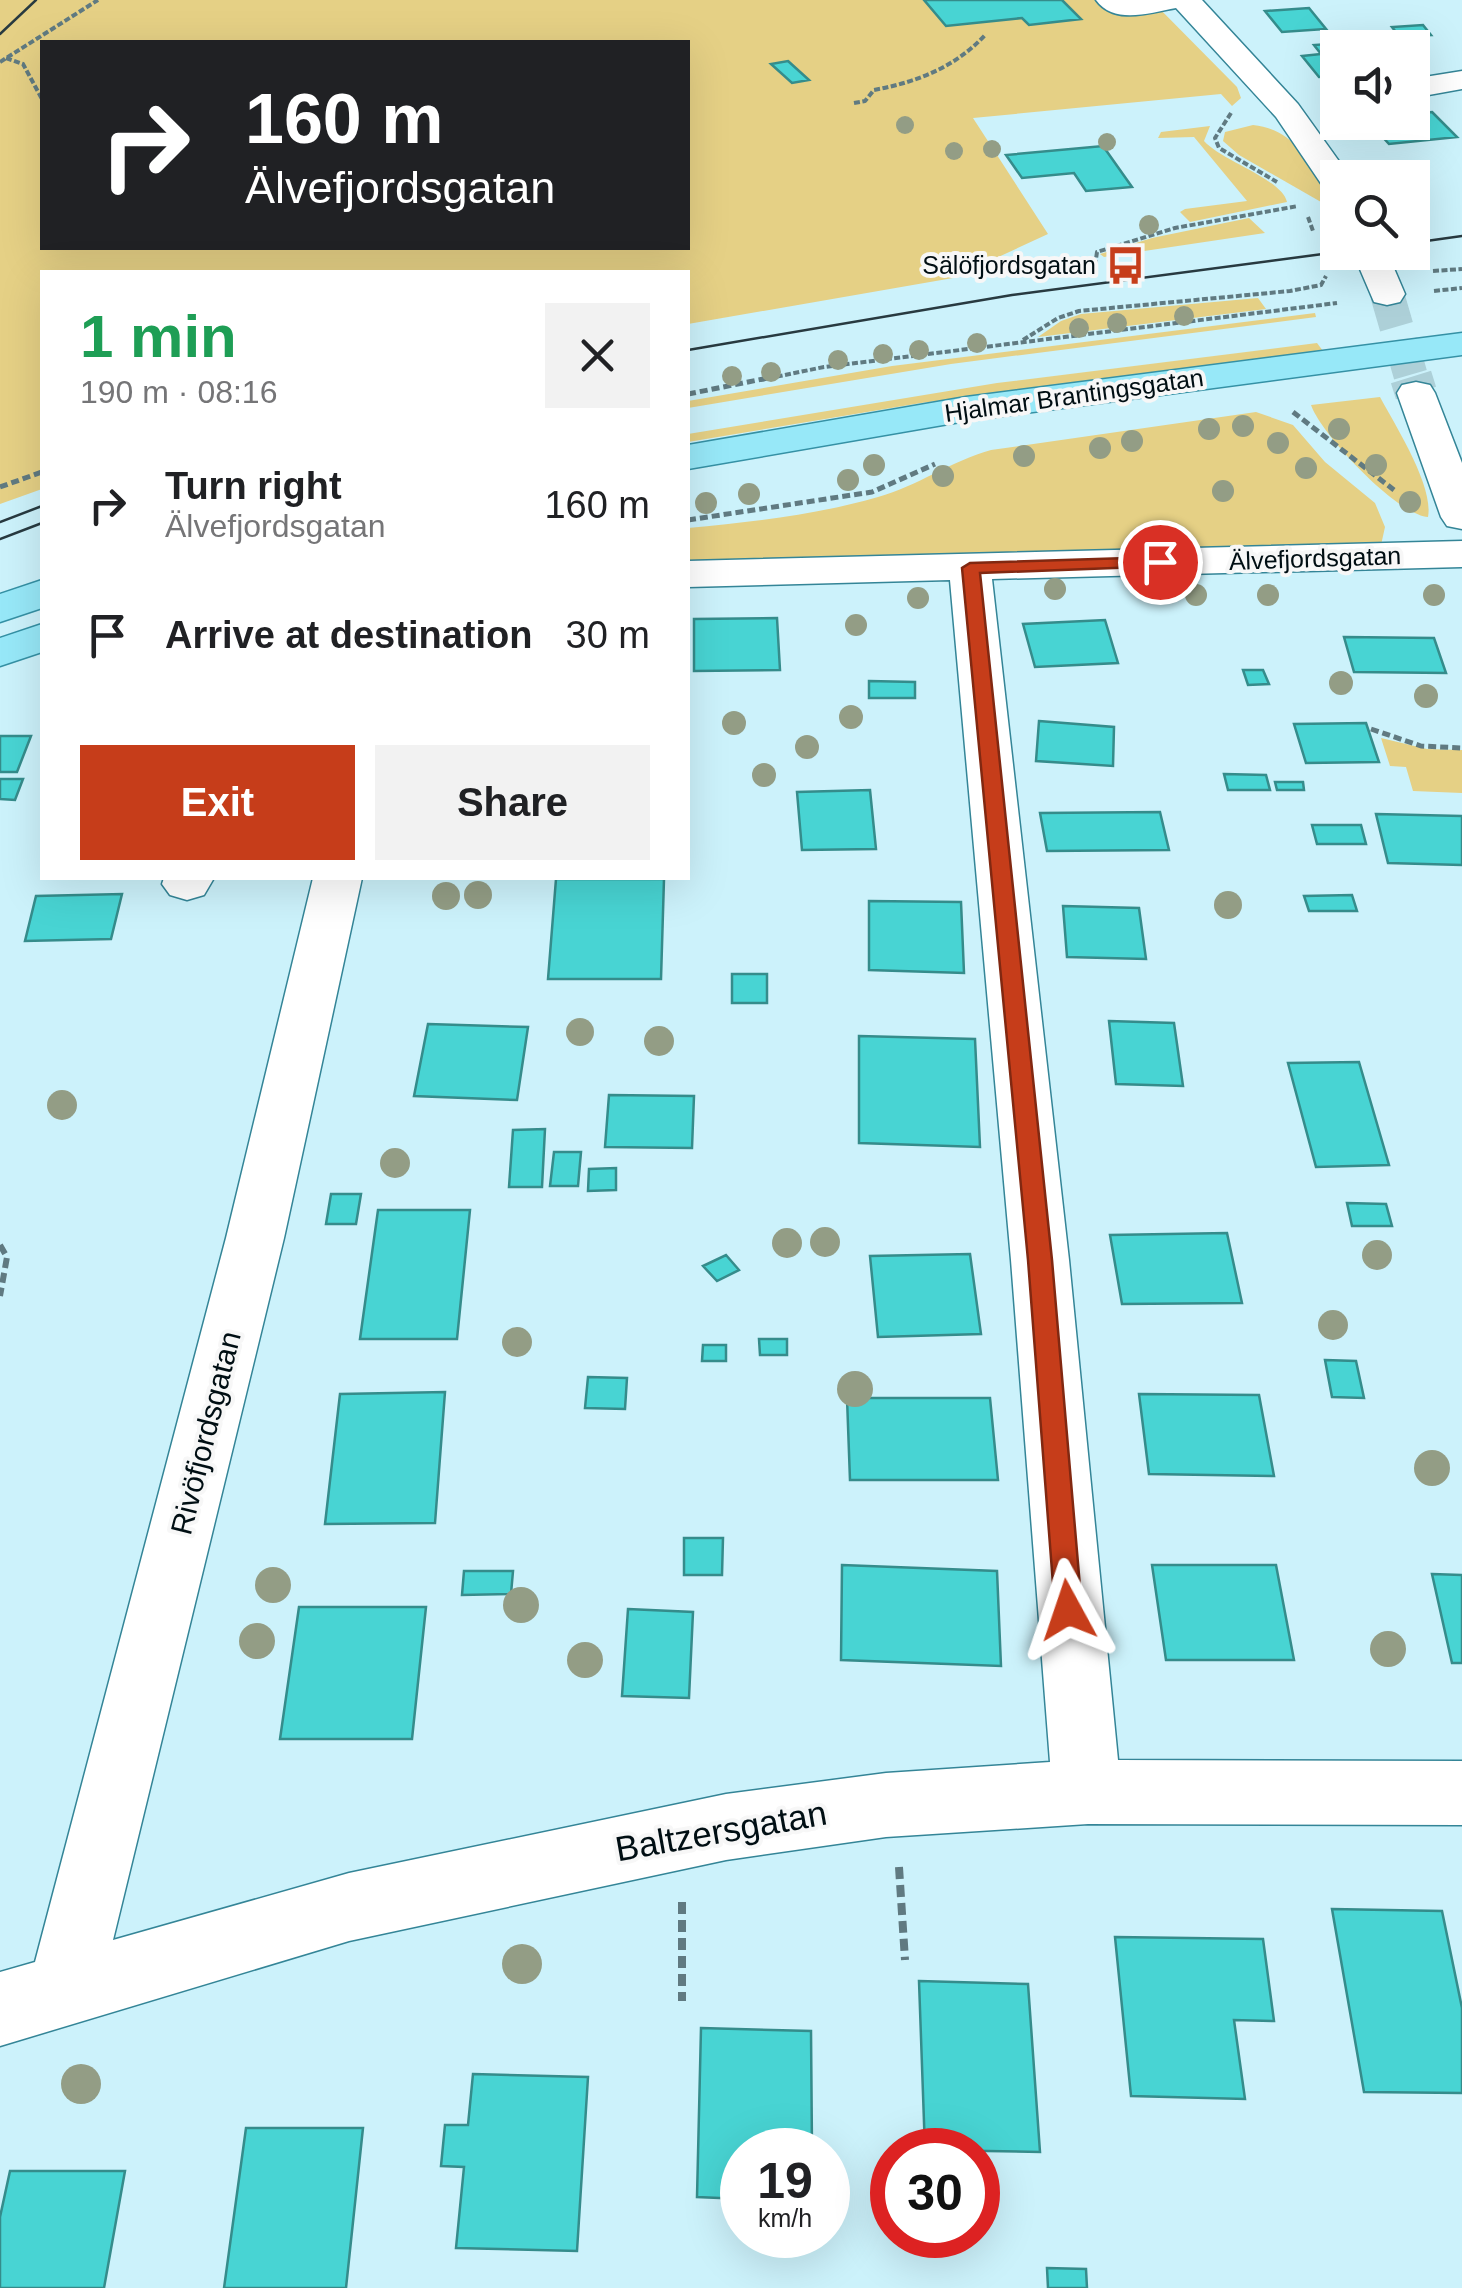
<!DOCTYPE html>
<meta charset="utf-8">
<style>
:root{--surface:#fff;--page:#f2f2f2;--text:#202124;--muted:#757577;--accent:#c63d1a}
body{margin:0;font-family:Arial,sans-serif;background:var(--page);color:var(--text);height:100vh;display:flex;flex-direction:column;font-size:38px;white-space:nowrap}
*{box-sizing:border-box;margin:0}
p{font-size:32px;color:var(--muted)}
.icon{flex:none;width:55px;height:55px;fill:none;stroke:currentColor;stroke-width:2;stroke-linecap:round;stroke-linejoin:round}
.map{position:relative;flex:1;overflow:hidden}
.sheet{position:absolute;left:40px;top:270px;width:650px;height:610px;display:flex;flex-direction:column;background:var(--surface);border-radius:0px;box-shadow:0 10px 40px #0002}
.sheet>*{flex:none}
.guide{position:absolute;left:40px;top:40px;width:650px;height:210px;border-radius:0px;box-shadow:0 10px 40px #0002;background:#202124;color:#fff;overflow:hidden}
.controls{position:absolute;left:1320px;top:30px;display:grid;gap:20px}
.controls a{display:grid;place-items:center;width:110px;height:110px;border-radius:0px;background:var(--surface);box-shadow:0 10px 40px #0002;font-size:50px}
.speed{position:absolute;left:720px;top:2128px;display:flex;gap:20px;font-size:50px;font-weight:700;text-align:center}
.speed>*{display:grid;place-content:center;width:130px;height:130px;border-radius:50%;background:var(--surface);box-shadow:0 10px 40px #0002;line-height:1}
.speed small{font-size:25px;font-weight:400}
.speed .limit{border:15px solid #d22;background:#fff;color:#111}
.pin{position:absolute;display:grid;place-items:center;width:85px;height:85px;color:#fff;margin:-42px;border:5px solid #fff;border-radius:50%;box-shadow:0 2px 10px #0007}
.me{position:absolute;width:110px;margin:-55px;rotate:355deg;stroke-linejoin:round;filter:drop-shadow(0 0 8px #0008)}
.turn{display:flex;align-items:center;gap:35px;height:210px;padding:0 40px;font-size:45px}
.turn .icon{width:130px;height:130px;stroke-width:2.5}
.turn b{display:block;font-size:70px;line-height:85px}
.round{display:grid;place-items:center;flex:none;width:105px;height:105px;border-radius:0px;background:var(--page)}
.summary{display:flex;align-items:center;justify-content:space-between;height:170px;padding:0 40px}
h1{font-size:60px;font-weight:800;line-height:75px;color:#1e9e55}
.cta{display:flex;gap:20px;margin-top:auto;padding:20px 40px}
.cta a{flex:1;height:115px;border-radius:0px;background:var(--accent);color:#fff;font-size:40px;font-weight:800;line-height:115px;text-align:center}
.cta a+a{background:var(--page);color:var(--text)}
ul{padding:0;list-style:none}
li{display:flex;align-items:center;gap:30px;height:130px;padding:0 40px}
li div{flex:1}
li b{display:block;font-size:38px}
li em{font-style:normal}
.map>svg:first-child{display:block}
</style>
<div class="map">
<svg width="1462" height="2288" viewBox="0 0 1462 2288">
<rect width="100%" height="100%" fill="#ccf2fb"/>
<path fill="#e5d085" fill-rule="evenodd" d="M 0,0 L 1151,0 L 1237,87 L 1241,98 L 1232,106 L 1221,94 L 973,118 L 1048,234 L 953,278 L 688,324 L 688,272 L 42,272 L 42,489 L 0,504 ZM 42,42 L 688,42 L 688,248 L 42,248 Z
M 1253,125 C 1290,129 1302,153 1324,182 L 1321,202 L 1239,155 L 1223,141 L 1225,132 Z
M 1210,126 L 1204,141 C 1222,161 1282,179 1287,202 L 1190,222 L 1180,212 L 1185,209 L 1247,201 L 1194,137 L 1158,138 L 1161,132 Z
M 1249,218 L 1265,233 L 1104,257 L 1100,254 L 1152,238 Z
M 1258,298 L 1266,309 L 1038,337 L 1061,321 L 1081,314 Z
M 1315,313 L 1316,317 L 951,364 L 688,408 L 688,401 L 892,366 Z
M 1317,343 L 1323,351 L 921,403 L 688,442 L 688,434 L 997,383 Z
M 1380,397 C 1395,425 1434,486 1428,517 C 1397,515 1321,434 1311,405 Z
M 1256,412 L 1293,425 L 1325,462 L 1375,503 L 1385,527 L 1381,545 L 1363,548 L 688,564 L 688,528 C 751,522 816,515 878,497 C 918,486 951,461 991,450 Z
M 1381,738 L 1427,749 L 1462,750 L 1462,793 L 1413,791 L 1406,767 L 1390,766 Z"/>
<path fill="#48d4d3" stroke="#358c8b" stroke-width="2.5" d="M 924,0 L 1062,0 L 1081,19 L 1029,25 L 1022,18 L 946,26 Z
M 1309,8 L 1326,29 L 1282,32 L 1265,11 Z
M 1423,25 L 1431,35 L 1399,36 L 1392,27 Z
M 1371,41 L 1376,48 L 1338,48 L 1338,76 L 1319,77 L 1302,56 L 1321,54 L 1314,45 Z
M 788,61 L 809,80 L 792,83 L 771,64 Z
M 1432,112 L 1457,137 L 1389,144 L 1369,122 L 1412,122 L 1412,114 Z
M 1103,146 L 1132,187 L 1086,191 L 1074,173 L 1022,178 L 1006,155 Z
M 777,618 L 780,670 L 694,671 L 694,619 Z
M 1105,620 L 1118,663 L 1035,667 L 1023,624 Z
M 1344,637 L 1434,638 L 1446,673 L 1354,672 Z
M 1243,670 L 1263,670 L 1269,684 L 1248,685 Z
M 869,681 L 915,682 L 915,698 L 869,698 Z
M 1039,721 L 1114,727 L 1113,766 L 1036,761 Z
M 1366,723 L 1379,762 L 1306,763 L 1294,724 Z
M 0,736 L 31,736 L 17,772 L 0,772 Z
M 1224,774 L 1266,775 L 1270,790 L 1228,790 Z
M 0,779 L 23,779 L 15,800 L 0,799 Z
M 1275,782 L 1303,782 L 1304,790 L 1277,790 Z
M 870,790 L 876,849 L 802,850 L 797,792 Z
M 1160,812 L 1169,850 L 1047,851 L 1040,813 Z
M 1376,814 L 1462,816 L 1462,865 L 1388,863 Z
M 1312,825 L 1361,825 L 1366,844 L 1317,844 Z
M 556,879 L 664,879 L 661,979 L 548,979 Z
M 122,894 L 111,939 L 25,941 L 36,896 Z
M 1352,895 L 1357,911 L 1309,911 L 1304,896 Z
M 869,901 L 961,902 L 964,973 L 869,970 Z
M 1063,906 L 1139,908 L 1146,959 L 1067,957 Z
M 732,974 L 767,974 L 767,1003 L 732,1003 Z
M 1109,1021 L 1174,1023 L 1183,1086 L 1116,1084 Z
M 428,1024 L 528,1027 L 517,1100 L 414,1096 Z
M 859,1036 L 975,1039 L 980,1147 L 859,1143 Z
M 1359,1062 L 1389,1165 L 1316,1167 L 1288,1063 Z
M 609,1095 L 694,1096 L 692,1148 L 605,1147 Z
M 545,1129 L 542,1187 L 509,1187 L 513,1130 Z
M 554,1152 L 581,1152 L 578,1186 L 550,1186 Z
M 616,1168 L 616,1190 L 588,1191 L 589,1169 Z
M 331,1194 L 361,1194 L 356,1224 L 326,1224 Z
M 1347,1203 L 1386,1204 L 1392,1226 L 1352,1226 Z
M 378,1210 L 470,1210 L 457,1339 L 360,1339 Z
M 1227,1233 L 1242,1303 L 1122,1304 L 1110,1235 Z
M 970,1254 L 981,1334 L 878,1337 L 870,1256 Z
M 726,1255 L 739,1270 L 717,1281 L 703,1266 Z
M 759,1339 L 787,1339 L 787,1355 L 760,1355 Z
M 703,1345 L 726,1345 L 726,1361 L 702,1361 Z
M 1325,1360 L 1356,1361 L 1364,1398 L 1332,1397 Z
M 588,1377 L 627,1378 L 625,1409 L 585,1408 Z
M 445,1392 L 435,1523 L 325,1524 L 340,1394 Z
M 1139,1394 L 1259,1395 L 1274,1476 L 1149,1474 Z
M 847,1398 L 990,1398 L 998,1480 L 850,1480 Z
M 684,1538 L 723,1538 L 722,1575 L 684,1575 Z
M 842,1565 L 997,1571 L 1001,1666 L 841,1660 Z
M 1152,1565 L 1276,1565 L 1294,1660 L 1166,1660 Z
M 464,1571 L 513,1571 L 511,1594 L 462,1595 Z
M 1432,1574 L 1462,1575 L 1462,1663 L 1452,1663 Z
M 299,1607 L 426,1607 L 412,1739 L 280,1739 Z
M 628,1609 L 693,1612 L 689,1698 L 622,1696 Z
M 1332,1909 L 1442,1911 L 1462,2008 L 1462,2093 L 1364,2092 Z
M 1115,1937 L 1263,1939 L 1274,2021 L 1234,2020 L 1245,2099 L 1131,2096 Z
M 919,1981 L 1028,1984 L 1040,2152 L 925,2150 Z
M 701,2028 L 811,2031 L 812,2150 L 742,2150 L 742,2199 L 697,2197 Z
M 473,2074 L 588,2077 L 577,2251 L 456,2248 L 464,2167 L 441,2166 L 445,2125 L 468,2125 Z
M 246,2128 L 363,2128 L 346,2288 L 224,2288 Z
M 10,2171 L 125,2171 L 104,2288 L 0,2288 L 0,2217 Z
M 1047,2268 L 1086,2269 L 1087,2288 L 1048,2288 Z"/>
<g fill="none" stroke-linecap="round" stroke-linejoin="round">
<path stroke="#add0d8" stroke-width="34" stroke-dasharray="34 16" stroke-linecap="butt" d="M 1387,294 L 1412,380"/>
<path stroke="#add0d8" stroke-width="42" stroke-dasharray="42 21" stroke-linecap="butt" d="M 1411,377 L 1416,393"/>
<defs>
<path id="minor" d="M 1096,0 L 1202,0 L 1298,104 L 1351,178 L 1338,178 L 1338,194 L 1326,191 L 1276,117 L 1176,8 C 1149,13 1114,25 1096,0 Z
M 1462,71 L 1462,89 L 1412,98 L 1412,79 Z
M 1361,252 L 1387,252 L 1405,294 L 1400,302 L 1387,305 L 1374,302 L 1356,260 Z
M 1416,382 L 1430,385 L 1435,393 L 1462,463 L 1462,529 L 1447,526 L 1441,517 L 1397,393 L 1402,385 Z
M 1462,541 L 1462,567 L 992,579 L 1069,1260 L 1118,1760 L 1462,1761 L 1462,1825 L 1088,1824 L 886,1837 L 726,1860 L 349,1941 L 0,2046 L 0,1972 L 35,1962 L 226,1238 L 313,878 L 362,878 L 284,1238 L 113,1940 L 349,1873 L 726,1794 L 886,1773 L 1050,1762 L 1011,1260 L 950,580 L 688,587 L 688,561 Z
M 164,878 L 214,878 L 204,895 L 187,900 L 170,895 L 162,884 Z"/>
<path id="major" d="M 1462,333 L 1462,355 L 966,421 L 688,469 L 688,445 L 966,397 Z
M 42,580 L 42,608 L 0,622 L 0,594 Z
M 42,624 L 42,652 L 0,666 L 0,638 Z"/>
</defs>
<use href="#minor" stroke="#348597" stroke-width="3"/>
<use href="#major" stroke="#3591a5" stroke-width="3"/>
<path stroke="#607a81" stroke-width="4" stroke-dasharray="6 2.5" stroke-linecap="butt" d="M 6,58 L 23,64 L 42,99
M 0,62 L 98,0
M 854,103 L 865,101 L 874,90 C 917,82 956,67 986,34
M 1231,113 L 1215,138 L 1219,148 L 1277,182
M 1308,217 L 1313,231
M 1095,266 L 1097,252 L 1175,228 L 1298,206
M 1433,271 L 1462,269
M 1434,291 L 1462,288
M 1023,340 L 1058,318 L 1079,311 L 1290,291 L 1321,285 L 1326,276
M 760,380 L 824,367 L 1337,303"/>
<path stroke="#607a81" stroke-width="5" stroke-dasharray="8 4" stroke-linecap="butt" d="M 688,394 L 773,377
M 1293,412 L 1394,490
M 0,487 L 42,472
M 688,520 L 872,492 L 935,464
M 1371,729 L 1421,746 L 1462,748"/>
<path stroke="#607a81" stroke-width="6" stroke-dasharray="10 5" stroke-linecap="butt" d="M 0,1245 L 7,1257 L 0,1296"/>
<path stroke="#607a81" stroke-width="8" stroke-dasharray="12 6" stroke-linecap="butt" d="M 899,1867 L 905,1960
M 682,1902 L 682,2001"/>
<use href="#minor" fill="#fff" fill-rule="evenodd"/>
<use href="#major" fill="#97e8f8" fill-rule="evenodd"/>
<path stroke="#283a40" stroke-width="2.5" d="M 0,34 L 36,0
M 1412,243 L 1462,236
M 688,350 L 1012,295 L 1338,252
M 0,522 L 42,506
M 0,539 L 42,523"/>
</g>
<g fill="#939d85">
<circle cx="905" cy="125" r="9"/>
<circle cx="1107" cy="142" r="9"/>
<circle cx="992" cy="149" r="9"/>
<circle cx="954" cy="151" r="9"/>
<circle cx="1149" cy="225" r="10"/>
<circle cx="1184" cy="316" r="10"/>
<circle cx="1117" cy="323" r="10"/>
<circle cx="1079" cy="328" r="10"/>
<circle cx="977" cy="343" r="10"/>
<circle cx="919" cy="350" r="10"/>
<circle cx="883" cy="354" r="10"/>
<circle cx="838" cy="360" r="10"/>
<circle cx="771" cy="372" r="10"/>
<circle cx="732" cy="376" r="10"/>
<circle cx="1243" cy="426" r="11"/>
<circle cx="1209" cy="429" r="11"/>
<circle cx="1339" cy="429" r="11"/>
<circle cx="1132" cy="441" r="11"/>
<circle cx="1278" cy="443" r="11"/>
<circle cx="1100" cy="448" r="11"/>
<circle cx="1024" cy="456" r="11"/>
<circle cx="874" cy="465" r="11"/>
<circle cx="1376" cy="465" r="11"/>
<circle cx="1306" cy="468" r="11"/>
<circle cx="943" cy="476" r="11"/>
<circle cx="848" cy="480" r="11"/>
<circle cx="1223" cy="491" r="11"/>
<circle cx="749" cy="494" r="11"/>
<circle cx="1410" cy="502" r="11"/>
<circle cx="706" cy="503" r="11"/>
<circle cx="1055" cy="589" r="11"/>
<circle cx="1196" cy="595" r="11"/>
<circle cx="1268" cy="595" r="11"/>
<circle cx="1434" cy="595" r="11"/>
<circle cx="918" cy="598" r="11"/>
<circle cx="856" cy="625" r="11"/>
<circle cx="1341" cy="683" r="12"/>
<circle cx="1426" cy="696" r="12"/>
<circle cx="851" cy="717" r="12"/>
<circle cx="734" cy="723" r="12"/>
<circle cx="807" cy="747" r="12"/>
<circle cx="764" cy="775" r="12"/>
<circle cx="478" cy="895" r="14"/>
<circle cx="446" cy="896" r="14"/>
<circle cx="1228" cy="905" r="14"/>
<circle cx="580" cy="1032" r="14"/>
<circle cx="659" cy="1041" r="15"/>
<circle cx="62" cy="1105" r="15"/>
<circle cx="395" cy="1163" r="15"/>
<circle cx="825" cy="1242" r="15"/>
<circle cx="787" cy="1243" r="15"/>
<circle cx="1377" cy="1255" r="15"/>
<circle cx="1333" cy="1325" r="15"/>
<circle cx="517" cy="1342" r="15"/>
<circle cx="855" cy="1389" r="18"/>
<circle cx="1432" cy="1468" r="18"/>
<circle cx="273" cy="1585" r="18"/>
<circle cx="521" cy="1605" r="18"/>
<circle cx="257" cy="1641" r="18"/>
<circle cx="1388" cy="1649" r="18"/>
<circle cx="585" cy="1660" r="18"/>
<circle cx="522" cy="1964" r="20"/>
<circle cx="81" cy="2084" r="20"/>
</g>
<path fill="#c63d1a" stroke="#812811" stroke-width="2.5" d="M 1160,557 L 1168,562 L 1166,566 L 980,573 L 1052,1260 L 1082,1610 L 1078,1619 L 1068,1622 L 1059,1619 L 1055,1610 L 1028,1260 L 962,568 L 970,563 Z"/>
<defs>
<symbol id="bus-bare" viewBox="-9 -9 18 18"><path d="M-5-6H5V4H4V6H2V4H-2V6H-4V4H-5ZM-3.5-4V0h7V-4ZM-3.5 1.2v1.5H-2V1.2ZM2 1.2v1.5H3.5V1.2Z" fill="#c63d1a" stroke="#f7f7f7" stroke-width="2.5" paint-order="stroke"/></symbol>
</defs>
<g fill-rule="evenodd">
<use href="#bus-bare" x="1098" y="238" width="55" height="55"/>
</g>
<g text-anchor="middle" stroke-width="8" stroke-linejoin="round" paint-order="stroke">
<g font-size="25" fill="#000e13" stroke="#f7f7f7" text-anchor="end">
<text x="1096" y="274">Sälöfjordsgatan</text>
</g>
<g font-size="25" fill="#000e13" stroke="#f7f7f7">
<text transform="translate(1074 395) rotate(-8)" y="9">Hjalmar Brantingsgatan</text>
<text transform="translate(1315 558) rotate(-2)" y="9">Älvefjordsgatan</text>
</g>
<g font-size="30" fill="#000e13" stroke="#f7f7f7">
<text transform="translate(206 1433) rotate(-76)" y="10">Rivöfjordsgatan</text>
</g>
<g font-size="35" fill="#000e13" stroke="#f7f7f7">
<text transform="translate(721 1831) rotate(-10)" y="12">Baltzersgatan</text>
</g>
</g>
</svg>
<div class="controls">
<a><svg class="icon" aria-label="sound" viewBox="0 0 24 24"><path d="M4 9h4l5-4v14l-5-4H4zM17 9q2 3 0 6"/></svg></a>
<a><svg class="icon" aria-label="search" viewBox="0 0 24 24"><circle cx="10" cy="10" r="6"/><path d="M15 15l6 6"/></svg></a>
</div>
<div class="speed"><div>19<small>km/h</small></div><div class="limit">30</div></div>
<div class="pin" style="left:1160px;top:562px;background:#d93025"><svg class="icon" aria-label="arrive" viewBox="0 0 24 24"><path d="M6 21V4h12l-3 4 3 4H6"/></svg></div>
<svg class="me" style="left:1068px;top:1610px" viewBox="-20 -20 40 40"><path d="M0-17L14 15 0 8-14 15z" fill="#c63d1a" stroke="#fff" stroke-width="4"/></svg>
<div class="guide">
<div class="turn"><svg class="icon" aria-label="right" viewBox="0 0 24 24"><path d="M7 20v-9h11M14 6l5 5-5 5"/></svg><div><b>160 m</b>Älvefjordsgatan</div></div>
</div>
<section class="sheet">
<div class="summary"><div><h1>1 min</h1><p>190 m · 08:16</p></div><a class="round"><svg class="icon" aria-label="close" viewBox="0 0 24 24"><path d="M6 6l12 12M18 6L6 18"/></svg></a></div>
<ul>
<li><svg class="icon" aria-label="right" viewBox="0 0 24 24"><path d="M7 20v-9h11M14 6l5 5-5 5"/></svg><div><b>Turn right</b><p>Älvefjordsgatan</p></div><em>160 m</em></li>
<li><svg class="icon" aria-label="arrive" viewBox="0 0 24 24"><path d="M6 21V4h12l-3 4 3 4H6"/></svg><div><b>Arrive at destination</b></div><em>30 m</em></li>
</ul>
<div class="cta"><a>Exit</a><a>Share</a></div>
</section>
</div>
